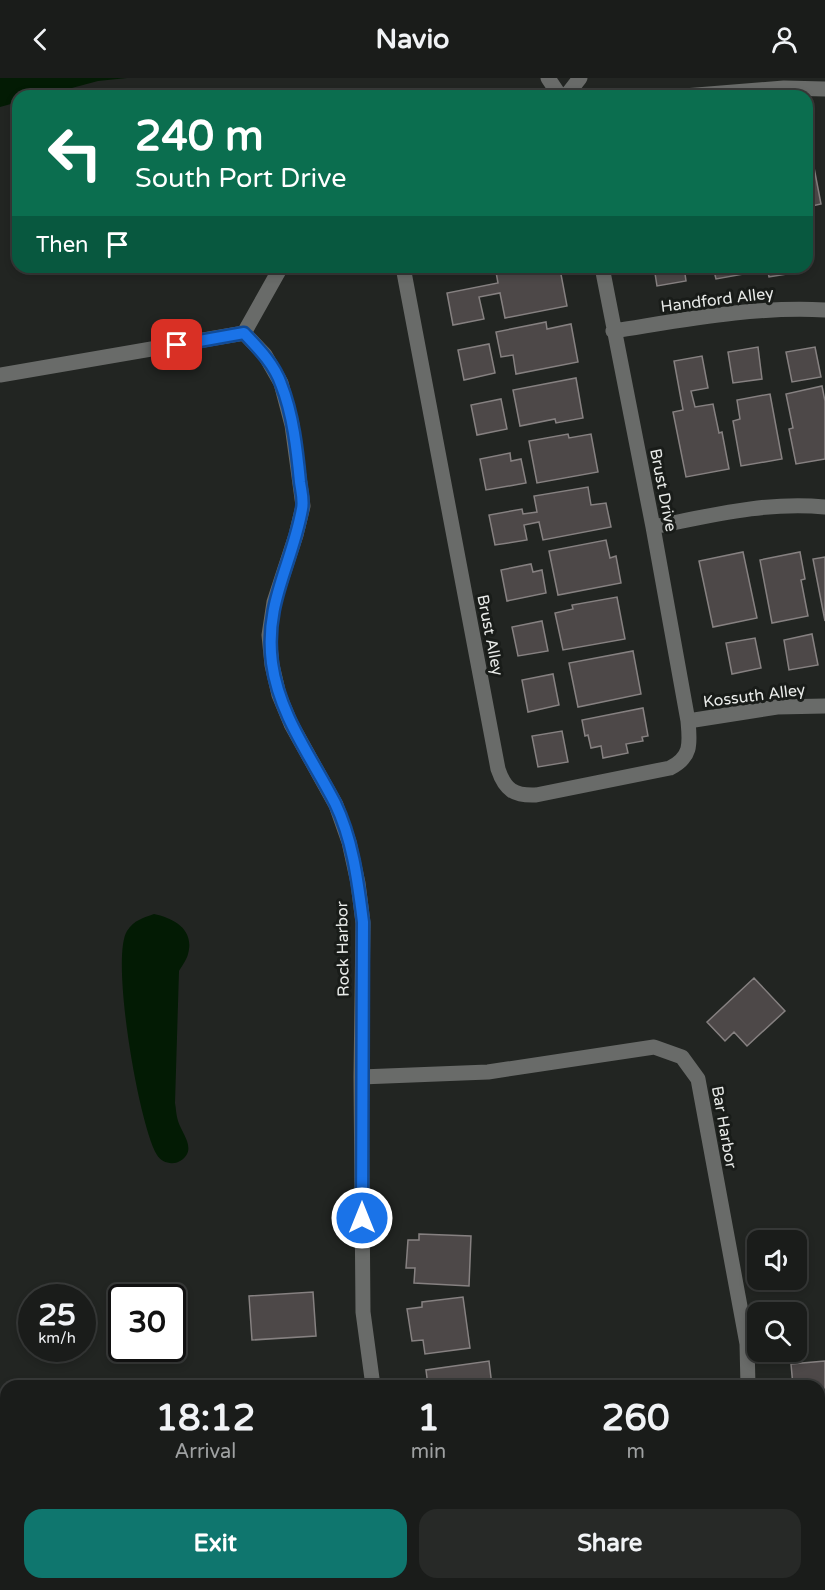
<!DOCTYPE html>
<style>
:root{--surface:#1a1c1a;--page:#272927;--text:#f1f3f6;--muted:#9fa1a2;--line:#383a39;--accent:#0f766e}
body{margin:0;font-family:"Varela Round",sans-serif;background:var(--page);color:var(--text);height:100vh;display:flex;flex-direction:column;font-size:22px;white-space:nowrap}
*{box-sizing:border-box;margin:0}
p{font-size:20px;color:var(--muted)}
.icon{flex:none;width:33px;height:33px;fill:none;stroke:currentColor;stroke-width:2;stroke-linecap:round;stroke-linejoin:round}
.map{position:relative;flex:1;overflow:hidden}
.details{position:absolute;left:0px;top:1302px;width:825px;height:210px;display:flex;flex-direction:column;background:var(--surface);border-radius:18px 18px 0 0;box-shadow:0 3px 9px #0003,0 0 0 2px var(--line)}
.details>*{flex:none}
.guide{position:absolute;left:12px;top:12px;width:801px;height:183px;border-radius:18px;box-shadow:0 3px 9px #0003,0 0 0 2px var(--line);background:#0b6e4f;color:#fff;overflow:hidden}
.tools{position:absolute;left:747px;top:1152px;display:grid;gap:12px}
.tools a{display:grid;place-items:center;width:60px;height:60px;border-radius:12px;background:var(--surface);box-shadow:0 3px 9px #0003,0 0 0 2px var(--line);font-size:30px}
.speed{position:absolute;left:18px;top:1206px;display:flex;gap:12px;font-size:30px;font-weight:700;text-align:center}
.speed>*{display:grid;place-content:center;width:78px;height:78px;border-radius:50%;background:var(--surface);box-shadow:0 3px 9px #0003,0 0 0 2px var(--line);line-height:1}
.speed small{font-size:15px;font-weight:400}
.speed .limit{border:3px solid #111;border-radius:9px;background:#fff;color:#111}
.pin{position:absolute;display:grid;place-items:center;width:51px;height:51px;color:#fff;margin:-26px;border-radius:12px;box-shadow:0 3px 9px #0006}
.me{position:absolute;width:66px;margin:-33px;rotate:0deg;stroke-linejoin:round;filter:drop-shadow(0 0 4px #0008)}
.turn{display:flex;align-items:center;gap:21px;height:126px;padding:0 24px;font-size:27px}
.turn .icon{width:78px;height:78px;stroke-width:2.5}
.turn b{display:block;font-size:42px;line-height:51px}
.then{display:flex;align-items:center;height:57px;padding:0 24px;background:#0003;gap:12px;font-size:22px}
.eta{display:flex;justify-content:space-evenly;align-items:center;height:102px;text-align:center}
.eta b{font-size:36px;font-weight:700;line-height:42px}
.primary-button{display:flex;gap:12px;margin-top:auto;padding:12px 24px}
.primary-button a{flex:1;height:69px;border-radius:18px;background:var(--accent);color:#fff;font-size:24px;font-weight:700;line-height:69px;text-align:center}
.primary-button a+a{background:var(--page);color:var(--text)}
header{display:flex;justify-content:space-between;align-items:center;height:78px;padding:0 24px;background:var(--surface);font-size:27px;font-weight:700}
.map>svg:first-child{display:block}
</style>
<header><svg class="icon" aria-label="back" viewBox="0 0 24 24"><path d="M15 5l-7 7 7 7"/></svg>Navio<svg class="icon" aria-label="person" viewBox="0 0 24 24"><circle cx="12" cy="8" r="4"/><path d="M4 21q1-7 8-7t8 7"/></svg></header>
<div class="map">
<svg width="825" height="1512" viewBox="0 0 825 1512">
<rect width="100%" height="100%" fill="#222522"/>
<path fill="#031b04" d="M 0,0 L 127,0 L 98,3 L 42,18 L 18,18 L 18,24 L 0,29 Z
M 154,836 C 173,840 195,851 188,876 C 187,881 182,888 179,893 L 175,1025 C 176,1030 176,1037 178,1043 C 182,1056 198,1072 180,1083 C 172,1088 161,1084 157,1077 C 139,1048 110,880 127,853 C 134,842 143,840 154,836 Z
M 6,1501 L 6,1506 L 107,1506 L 108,1512 L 0,1512 L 0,1505 Z"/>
<path fill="#4d4848" stroke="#868181" stroke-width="1.5" d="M 811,74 L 821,126 L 807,129 L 807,75 Z
M 523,189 L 534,189 L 536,195 L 560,191 L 567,228 L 505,240 L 500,215 L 479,219 L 484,241 L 453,247 L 447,215 L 498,205 L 496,194 Z
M 654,189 L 684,189 L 686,203 L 657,208 Z
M 713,189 L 743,189 L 744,196 L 716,201 Z
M 767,189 L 799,189 L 800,194 L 769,199 Z
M 546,244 L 547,251 L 571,246 L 578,284 L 516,296 L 513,277 L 501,279 L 496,254 Z
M 489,266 L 495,295 L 464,302 L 458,272 Z
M 758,269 L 762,301 L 733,305 L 728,274 Z
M 815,269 L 821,299 L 792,304 L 786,274 Z
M 702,278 L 708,310 L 691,313 L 695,329 L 713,326 L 719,355 L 722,354 L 729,391 L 686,399 L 673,334 L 683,332 L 674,283 Z
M 576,300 L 583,340 L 556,345 L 555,341 L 520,348 L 513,312 Z
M 822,308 L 825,323 L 825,381 L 796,386 L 789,351 L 793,350 L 786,316 Z
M 770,316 L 782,381 L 741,388 L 733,343 L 740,341 L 737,322 Z
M 501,321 L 507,351 L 477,357 L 471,327 Z
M 568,356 L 569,360 L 591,356 L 598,394 L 537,405 L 529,363 Z
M 510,375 L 511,383 L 521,381 L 526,405 L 486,412 L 480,381 Z
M 588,409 L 591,427 L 606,425 L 611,449 L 543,462 L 539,444 L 524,447 L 527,462 L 495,467 L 489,437 L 522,431 L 523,436 L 537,434 L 534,418 Z
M 606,462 L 610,480 L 616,478 L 621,505 L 558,517 L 549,473 Z
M 743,474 L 757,540 L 713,549 L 699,483 Z
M 800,474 L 805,501 L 801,502 L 808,538 L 772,545 L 760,482 Z
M 825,479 L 825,543 L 813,481 Z
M 531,486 L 533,494 L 542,492 L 546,515 L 507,523 L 501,492 Z
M 617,519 L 625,561 L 563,572 L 555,535 L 573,531 L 572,527 Z
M 542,543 L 548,573 L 518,578 L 512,549 Z
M 812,556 L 818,587 L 789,592 L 784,562 Z
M 755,560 L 761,590 L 732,596 L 726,565 Z
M 633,573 L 641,616 L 578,629 L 569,585 Z
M 553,596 L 559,627 L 528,634 L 522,602 Z
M 643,630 L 648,658 L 642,659 L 643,663 L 626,666 L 628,675 L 603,680 L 601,668 L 591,670 L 588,657 L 585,658 L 582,642 Z
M 562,653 L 568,684 L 538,689 L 532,658 Z
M 754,900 L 785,933 L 747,968 L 734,954 L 725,963 L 707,944 Z
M 419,1156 L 471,1158 L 469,1208 L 414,1205 L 415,1190 L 406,1190 L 408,1162 L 419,1162 Z
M 313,1214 L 316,1258 L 252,1262 L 249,1218 Z
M 463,1219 L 470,1270 L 425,1276 L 423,1262 L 412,1263 L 407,1231 L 422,1229 L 422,1224 Z
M 489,1283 L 492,1308 L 428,1308 L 426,1292 Z
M 825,1283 L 825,1330 L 819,1330 L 819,1308 L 793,1308 L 791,1286 Z
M 819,1406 L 825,1407 L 825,1454 L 819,1454 Z
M 382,1506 L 406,1506 L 402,1512 L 391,1512 Z
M 502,1506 L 548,1506 L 548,1512 L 501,1512 Z"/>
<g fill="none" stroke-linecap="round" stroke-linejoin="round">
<path stroke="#696b69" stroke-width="15" d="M 548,0 L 560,18
M 566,18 L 580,0
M 684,18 L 784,10 L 825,11
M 403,189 L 498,691 C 505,712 514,718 536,717 L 670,690 C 692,679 690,665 688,643 L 653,449 L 602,189
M 613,253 C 684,242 753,228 825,232
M 244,255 L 265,277 L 281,305 L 292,347 L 303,428 L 296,457 L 274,524 L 269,557 L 272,587 L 279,617 L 291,646 L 336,727 L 349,764 L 358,805 L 363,845 L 361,999 L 363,1234 L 373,1308
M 244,255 L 281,189
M 0,297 L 244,255
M 653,449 C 709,438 767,423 825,429
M 688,643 L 777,629 L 825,628
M 361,999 L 488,994 L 654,969 L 682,979 L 698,1001 L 747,1266 L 748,1308
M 736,1512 L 737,1506"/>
</g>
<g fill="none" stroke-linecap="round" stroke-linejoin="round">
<defs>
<path id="route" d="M 177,267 L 244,255 C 258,270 274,286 281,306 C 293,336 297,372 300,404 C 301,412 304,422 302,431 C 292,487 264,525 272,585 C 279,637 312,680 335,725 C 353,762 358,805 363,844 L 362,1140"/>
</defs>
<use href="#route" stroke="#114b97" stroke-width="15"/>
<use href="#route" stroke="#1a73e8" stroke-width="10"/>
</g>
<g text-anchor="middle" stroke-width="6" stroke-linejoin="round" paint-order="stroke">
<g font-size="16" fill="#e9ebe9" stroke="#191c19">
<text transform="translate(717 221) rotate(-7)" y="6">Handford Alley</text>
<text transform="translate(664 412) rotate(79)" y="6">Brust Drive</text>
<text transform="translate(491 557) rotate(79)" y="6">Brust Alley</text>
<text transform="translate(754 617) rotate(-7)" y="6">Kossuth Alley</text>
<text transform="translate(342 871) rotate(-91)" y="6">Rock Harbor</text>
<text transform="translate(725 1049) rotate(80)" y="6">Bar Harbor</text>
</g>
</g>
</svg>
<div class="tools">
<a><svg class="icon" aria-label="sound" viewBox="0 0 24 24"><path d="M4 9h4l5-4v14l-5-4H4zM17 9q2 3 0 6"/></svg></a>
<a><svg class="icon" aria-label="search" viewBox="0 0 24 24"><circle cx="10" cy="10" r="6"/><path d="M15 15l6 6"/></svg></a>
</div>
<div class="speed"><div>25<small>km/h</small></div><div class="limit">30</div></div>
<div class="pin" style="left:177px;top:267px;background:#d93025"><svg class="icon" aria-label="arrive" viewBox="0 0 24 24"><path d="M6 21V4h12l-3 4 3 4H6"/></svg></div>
<svg class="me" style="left:362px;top:1140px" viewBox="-20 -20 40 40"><circle r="17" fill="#1a73e8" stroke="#fff" stroke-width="3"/><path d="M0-11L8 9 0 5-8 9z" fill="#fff"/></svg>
<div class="guide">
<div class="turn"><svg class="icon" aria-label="left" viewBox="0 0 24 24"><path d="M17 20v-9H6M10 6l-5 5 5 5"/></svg><div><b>240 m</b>South Port Drive</div></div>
<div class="then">Then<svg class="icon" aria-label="arrive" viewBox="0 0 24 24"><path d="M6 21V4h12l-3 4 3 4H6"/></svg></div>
</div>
<section class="details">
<div class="eta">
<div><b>18:12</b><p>Arrival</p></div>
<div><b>1</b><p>min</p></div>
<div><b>260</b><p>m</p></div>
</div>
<div class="primary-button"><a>Exit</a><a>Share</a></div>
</section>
</div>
